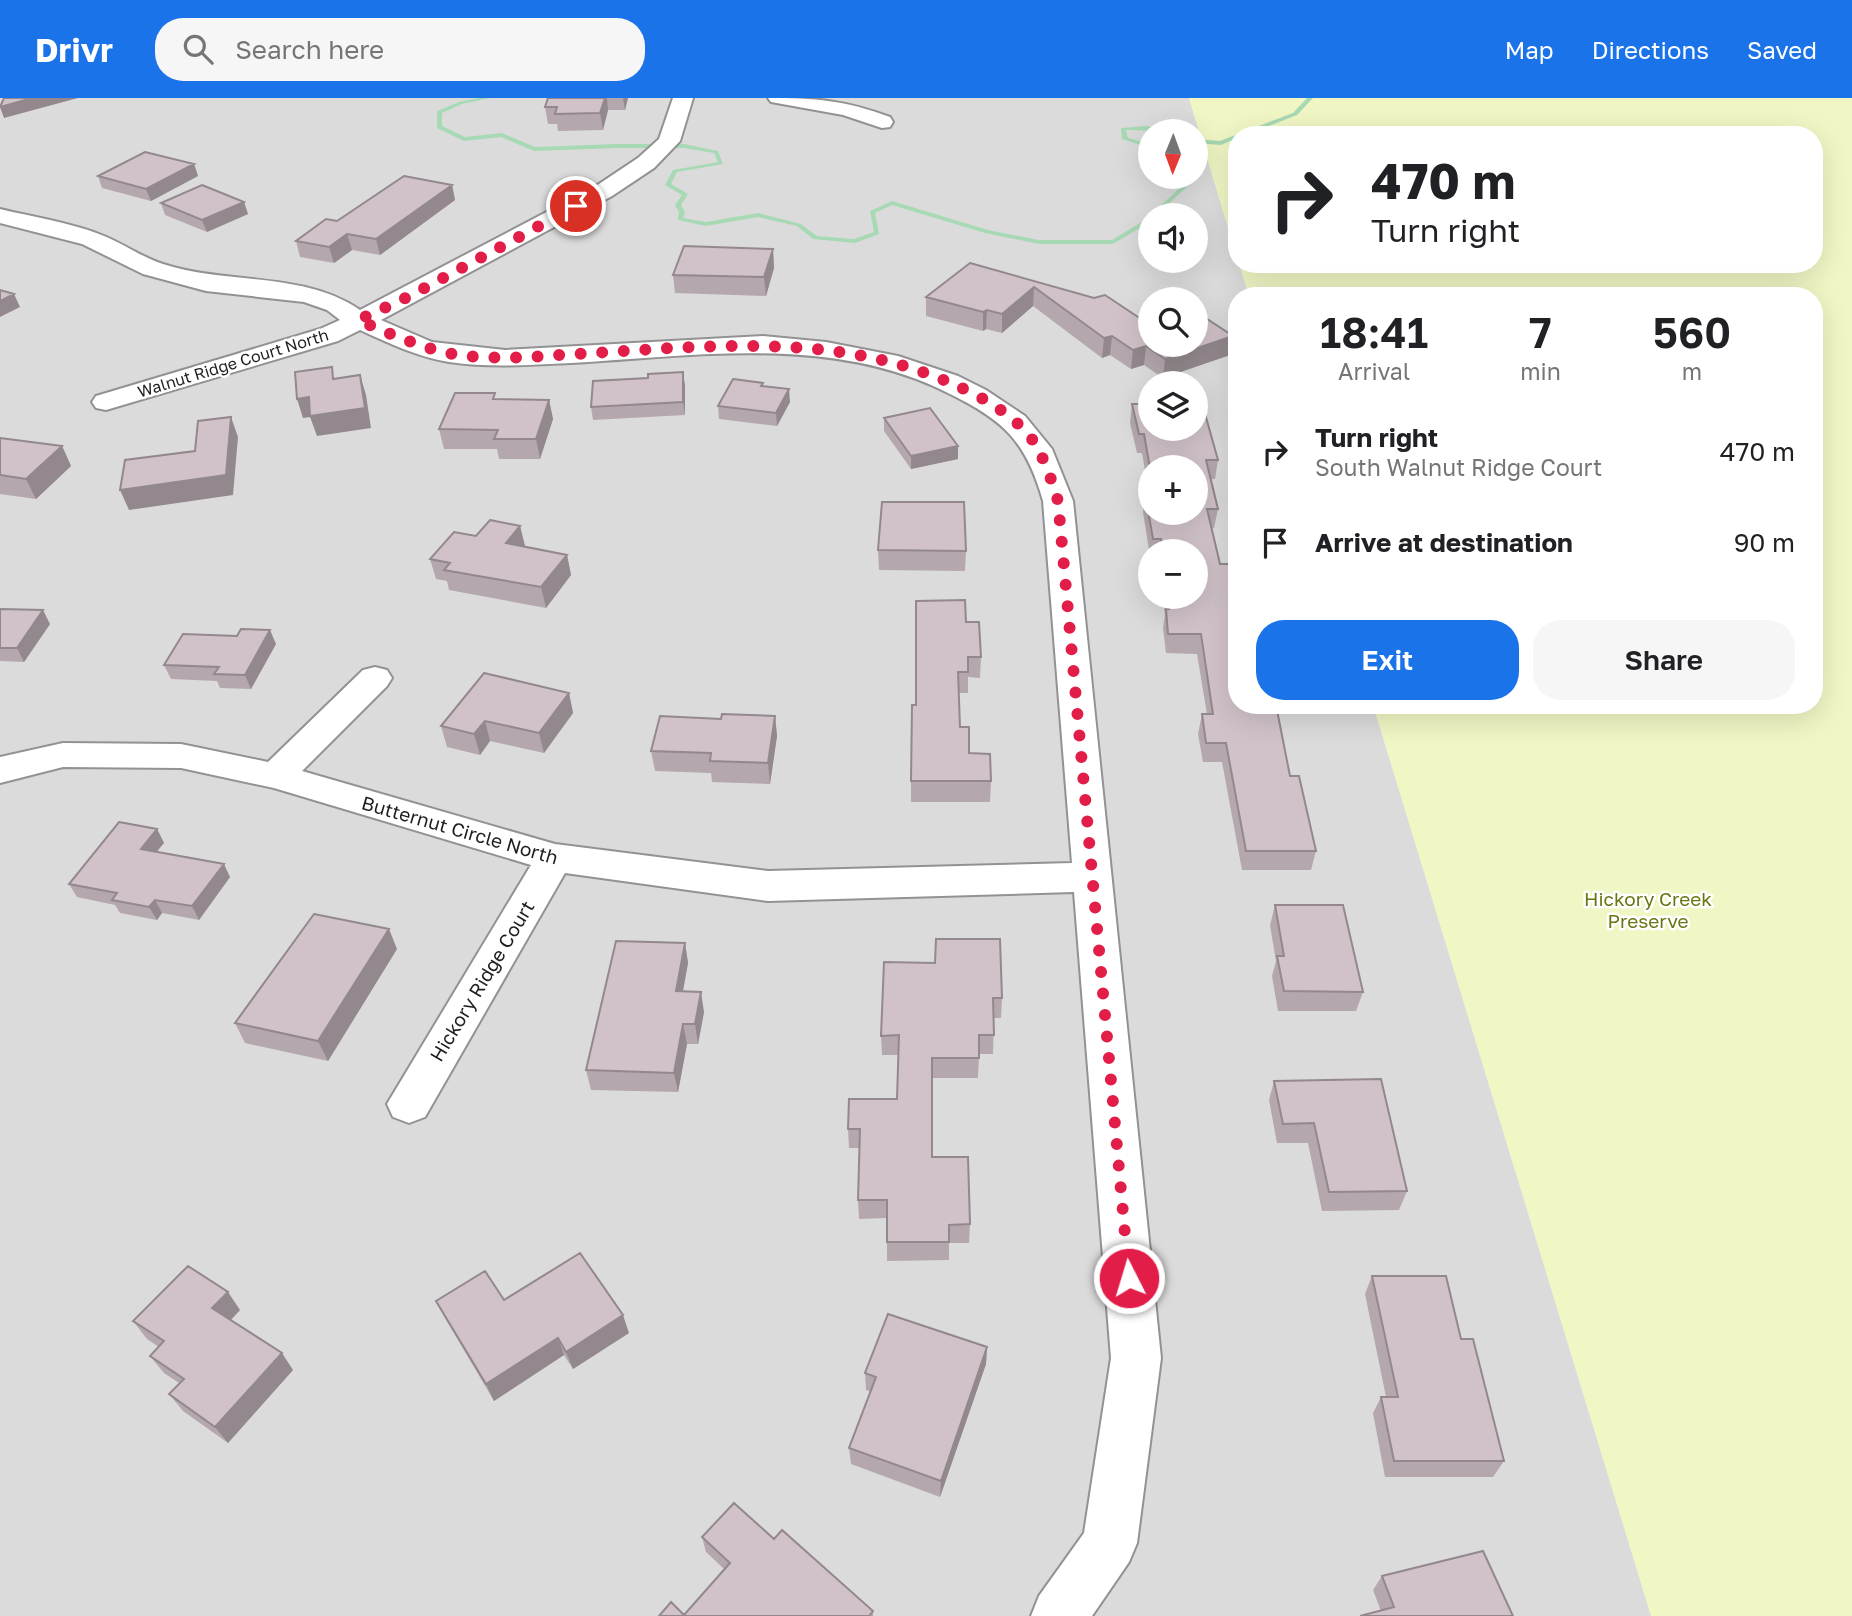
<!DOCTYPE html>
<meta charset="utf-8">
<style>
:root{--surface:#fff;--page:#f6f6f6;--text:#202124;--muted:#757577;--accent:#1a73e8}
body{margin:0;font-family:"Golos Text",sans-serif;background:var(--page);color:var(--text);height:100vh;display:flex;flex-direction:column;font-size:26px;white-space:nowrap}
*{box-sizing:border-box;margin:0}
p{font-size:23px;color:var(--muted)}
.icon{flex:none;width:38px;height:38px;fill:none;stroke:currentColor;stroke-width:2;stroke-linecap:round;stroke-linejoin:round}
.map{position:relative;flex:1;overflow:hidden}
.sheet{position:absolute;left:1228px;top:189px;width:595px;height:427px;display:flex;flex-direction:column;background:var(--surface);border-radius:28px;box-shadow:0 7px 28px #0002}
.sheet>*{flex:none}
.top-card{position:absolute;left:1228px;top:28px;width:595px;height:147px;border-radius:28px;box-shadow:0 7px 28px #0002;background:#fff;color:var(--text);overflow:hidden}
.needle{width:46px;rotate:181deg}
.tools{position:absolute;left:1138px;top:21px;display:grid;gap:14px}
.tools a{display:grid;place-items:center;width:70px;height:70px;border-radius:50%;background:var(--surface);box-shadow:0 7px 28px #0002;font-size:35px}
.pin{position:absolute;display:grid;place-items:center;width:60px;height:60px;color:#fff;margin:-30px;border:4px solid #fff;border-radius:50%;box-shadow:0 2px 7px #0007}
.me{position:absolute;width:77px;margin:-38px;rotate:355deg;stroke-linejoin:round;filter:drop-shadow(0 0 5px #0008)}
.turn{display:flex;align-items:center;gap:24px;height:147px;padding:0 28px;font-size:32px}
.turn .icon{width:91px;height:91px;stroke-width:2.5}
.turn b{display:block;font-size:49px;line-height:60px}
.eta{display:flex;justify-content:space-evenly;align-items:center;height:119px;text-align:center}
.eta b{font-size:42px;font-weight:600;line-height:49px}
.cta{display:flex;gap:14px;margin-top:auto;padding:14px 28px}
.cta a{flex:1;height:80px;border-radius:28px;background:var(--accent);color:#fff;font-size:28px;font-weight:600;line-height:80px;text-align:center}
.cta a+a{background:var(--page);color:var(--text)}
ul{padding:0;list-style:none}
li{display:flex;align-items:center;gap:21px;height:91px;padding:0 28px}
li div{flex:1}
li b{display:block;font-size:26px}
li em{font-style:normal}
header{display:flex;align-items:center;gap:42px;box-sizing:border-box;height:98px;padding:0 35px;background:var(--accent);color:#fff}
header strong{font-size:33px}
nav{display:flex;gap:38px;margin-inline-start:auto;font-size:24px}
.search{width:490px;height:63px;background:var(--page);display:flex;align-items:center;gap:18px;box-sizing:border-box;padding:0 24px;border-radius:28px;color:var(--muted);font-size:26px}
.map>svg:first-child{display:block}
</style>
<header>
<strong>Drivr</strong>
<div class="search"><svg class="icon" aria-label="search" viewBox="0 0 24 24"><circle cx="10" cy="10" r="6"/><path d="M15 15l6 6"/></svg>Search here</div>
<nav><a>Map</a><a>Directions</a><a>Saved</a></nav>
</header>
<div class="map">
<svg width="1852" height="1518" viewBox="0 0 1852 1518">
<rect width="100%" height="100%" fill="#eee5e7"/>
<path fill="#dcdbdc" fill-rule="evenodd" d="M 0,0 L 1189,0 L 1249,198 L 1237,198 L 1237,607 L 1373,607 L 1651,1518 L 0,1518 ZM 1150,33 L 1195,33 L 1195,79 L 1150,79 ZM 1150,117 L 1195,117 L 1195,163 L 1150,163 ZM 1150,201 L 1195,201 L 1195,247 L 1150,247 ZM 1150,285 L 1195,285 L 1195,331 L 1150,331 ZM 1150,369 L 1195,369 L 1195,415 L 1150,415 ZM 1150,453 L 1195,453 L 1195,499 L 1150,499 Z"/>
<path fill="#f0f6c4" d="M 1189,0 L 1852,0 L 1852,1518 L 1651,1518 L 1373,607 L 1815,607 L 1815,198 L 1249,198 L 1239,166 L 1815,166 L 1815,37 L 1237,37 L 1237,160 Z"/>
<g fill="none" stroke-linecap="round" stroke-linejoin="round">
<path fill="#a7d9b4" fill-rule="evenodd" d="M 479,0 L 490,0 L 462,6 L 442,15 L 442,28 L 465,39 L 502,35 L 535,49 L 617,46 L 684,46 L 718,53 L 723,66 L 677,74 L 671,86 L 688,96 L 681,107 L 685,114 L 683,120 L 706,124 L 758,115 L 801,126 L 817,138 L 854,141 L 874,134 L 870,113 L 892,103 L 988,132 L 1039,142 L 1112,142 L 1150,119 L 1150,124 L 1113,146 L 1039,146 L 985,135 L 892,107 L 875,115 L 879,136 L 855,145 L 813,141 L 797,128 L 758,119 L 706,128 L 678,122 L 679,114 L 675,107 L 682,97 L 665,87 L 673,72 L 718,64 L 714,55 L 684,50 L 617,50 L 534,53 L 501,39 L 464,43 L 437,30 L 437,13 L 459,4 Z
M 1307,0 L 1313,0 L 1297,17 L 1246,37 L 1237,37 L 1237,40 L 1221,47 L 1195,45 L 1195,41 L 1220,43 L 1293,15 Z
M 1147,28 L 1165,33 L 1126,32 L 1128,40 L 1150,46 L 1150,50 L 1122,41 L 1121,30 Z
M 1195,53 L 1208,63 L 1199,78 L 1156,117 L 1150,117 L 1192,79 L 1195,79 L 1195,75 L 1202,63 L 1195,58 Z"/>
<defs>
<path id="minor" d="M 673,0 L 693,0 L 680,43 L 654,70 L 612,98 L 381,222 L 432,244 L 505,252 L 763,238 L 826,244 L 898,258 L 958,278 L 986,292 L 1025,318 L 1052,351 L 1073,403 L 1161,1260 L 1137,1445 L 1129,1464 L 1092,1518 L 1031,1518 L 1039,1498 L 1084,1435 L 1111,1260 L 1074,794 L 768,803 L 565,775 L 425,1019 L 409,1025 L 393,1019 L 387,1006 L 531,767 L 274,690 L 181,670 L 63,669 L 0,685 L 0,659 L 63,645 L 181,646 L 268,664 L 363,572 L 375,569 L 387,572 L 392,580 L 387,588 L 302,673 L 555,746 L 768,773 L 1072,765 L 1043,403 C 1026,344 1005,323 950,296 C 834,236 696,258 571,265 C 530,267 489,270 449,264 C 417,259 389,245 360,232 L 338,243 L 106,312 L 96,310 L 92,304 L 96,298 L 320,231 L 340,222 L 327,212 L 304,204 L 206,193 L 143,176 L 82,146 L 0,125 L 0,111 C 33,119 68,124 99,136 C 121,144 141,159 163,166 C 227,187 303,173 360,212 L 596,88 L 638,60 L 659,41 Z
M 768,0 C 816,0 844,2 890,19 L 893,24 L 890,29 L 882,30 L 843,17 L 771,4 Z"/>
</defs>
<use href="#minor" stroke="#929292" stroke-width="4"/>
<use href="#minor" fill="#fff" fill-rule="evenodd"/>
</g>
<path fill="#b4a7ae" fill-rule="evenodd" d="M 548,0 L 628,0 L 625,12 L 608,12 L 603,32 L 558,33 L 557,26 L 548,26 L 545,9 Z
M 194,66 L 198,78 L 151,103 L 102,90 L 98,78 Z
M 452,87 L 455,102 L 380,157 L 352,152 L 334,165 L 300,159 L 296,143 L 337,123 Z
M 244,104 L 248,116 L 207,134 L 165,117 L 161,105 Z
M 773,151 L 774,170 L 766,198 L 675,195 L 673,177 Z
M 970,165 L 1150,227 L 1230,257 L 1163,280 L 1144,267 L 1131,271 L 1110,257 L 1102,260 L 1033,208 L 1002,235 L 986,231 L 983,233 L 926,218 L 926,199 Z
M 763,285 L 763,288 L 790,304 L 777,328 L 719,321 L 718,308 Z
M 685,287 L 685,317 L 593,322 L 591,309 Z
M 497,301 L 549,302 L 553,321 L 540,361 L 499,361 L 497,351 L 444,351 L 439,331 Z
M 1132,306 L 1218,362 L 1215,381 L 1211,381 L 1218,411 L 1214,430 L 1212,430 L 1237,607 L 1290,678 L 1316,753 L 1311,772 L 1242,772 L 1222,664 L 1203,664 L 1198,636 L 1202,616 L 1207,616 L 1197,556 L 1166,555 L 1163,530 L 1165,517 L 1163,499 L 1195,499 L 1195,453 L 1150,453 L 1150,458 L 1143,414 L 1145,395 L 1149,395 L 1142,355 L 1137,355 L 1130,325 ZM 1150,369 L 1195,415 L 1150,415 Z
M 884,320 L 958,348 L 958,361 L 911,371 L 884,333 Z
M 0,340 L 62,348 L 71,368 L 36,401 L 0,396 Z
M 520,428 L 525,449 L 567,457 L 571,477 L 546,510 L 449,492 L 447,483 L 436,481 L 430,461 L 476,438 Z
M 878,452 L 966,453 L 965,473 L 879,472 Z
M 0,511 L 50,526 L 24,564 L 0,563 Z
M 966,524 L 981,559 L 980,580 L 968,579 L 968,595 L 959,595 L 960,629 L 969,655 L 991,683 L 990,704 L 911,704 L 911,683 L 916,607 Z
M 276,546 L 251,591 L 220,590 L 217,583 L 171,581 L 164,567 Z
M 569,595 L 573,615 L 544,655 L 490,643 L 480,657 L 447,649 L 441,628 Z
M 775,618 L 777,638 L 770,686 L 712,684 L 711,675 L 655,673 L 651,653 L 721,621 Z
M 157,731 L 164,745 L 157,753 L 230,779 L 199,822 L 162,815 L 157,822 L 120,815 L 115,807 L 77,799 L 69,786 Z
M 1275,807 L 1363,894 L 1356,913 L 1278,913 L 1272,878 L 1276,863 L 1270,827 Z
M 685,845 L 688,865 L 683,894 L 704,914 L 698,946 L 687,946 L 678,994 L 591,992 L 586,972 Z
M 397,851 L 328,963 L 245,945 L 235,925 Z
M 884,864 L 1002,900 L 1001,920 L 994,920 L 993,956 L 979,956 L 978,980 L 932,980 L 932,1059 L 970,1126 L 969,1145 L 949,1145 L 949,1162 L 887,1163 L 887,1120 L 859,1121 L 858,1102 L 860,1050 L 849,1050 L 848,1031 L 897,1001 L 898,957 L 882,957 L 881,938 Z
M 1274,983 L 1407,1093 L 1399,1112 L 1322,1113 L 1308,1045 L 1277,1045 L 1269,1002 Z
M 1372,1178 L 1461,1241 L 1504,1363 L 1493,1379 L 1385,1379 L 1373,1315 L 1381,1299 L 1386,1299 L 1365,1196 Z
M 504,1202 L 629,1235 L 573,1271 L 564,1257 L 494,1303 L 445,1220 L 436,1203 Z
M 240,1212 L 231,1222 L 293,1272 L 228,1345 L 183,1313 L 169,1296 L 179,1285 L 164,1275 L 150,1258 L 159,1249 L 147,1241 L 133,1223 Z
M 987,1249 L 986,1266 L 940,1399 L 851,1366 L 849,1350 L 871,1294 L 866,1292 L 865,1275 Z
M 702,1439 L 774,1441 L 873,1513 L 873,1518 L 659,1518 L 684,1517 L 724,1471 L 706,1454 Z
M 1382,1478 L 1513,1518 L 1381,1513 L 1373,1492 Z"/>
<path fill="#92888d" d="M 32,0 L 78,0 L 4,20 L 0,9 Z
M 605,0 L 607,0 L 608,12 L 603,32 L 600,15 Z
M 623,0 L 628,0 L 625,12 Z
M 194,66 L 198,78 L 151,103 L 146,91 Z
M 452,87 L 455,102 L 380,157 L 376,141 Z
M 244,104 L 248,116 L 207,134 L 202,122 Z
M 347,136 L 352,152 L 334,165 L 329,149 Z
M 773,151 L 774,170 L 766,198 L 764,179 Z
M 1034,189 L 1033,208 L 1002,235 L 1002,216 Z
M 14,196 L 20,209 L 0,219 L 0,203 Z
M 987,212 L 986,231 L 983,233 L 983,214 Z
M 1112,238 L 1110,257 L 1102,260 L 1104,240 Z
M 1233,238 L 1230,257 L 1163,280 L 1165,261 Z
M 1146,248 L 1144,267 L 1131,271 L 1133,252 Z
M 683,274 L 685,287 L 685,317 L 683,304 Z
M 360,277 L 366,297 L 371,330 L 317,338 L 310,319 L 303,320 L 297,301 L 309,299 Z
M 789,291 L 790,304 L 777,328 L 776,315 Z
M 549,302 L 553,321 L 540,361 L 536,341 Z
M 231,319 L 238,339 L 233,397 L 129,412 L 120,392 L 226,377 Z
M 62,348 L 71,368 L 36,401 L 26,381 Z
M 958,348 L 958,361 L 911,371 L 911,358 Z
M 520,428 L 525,448 L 511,465 L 506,445 Z
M 567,457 L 571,477 L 546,510 L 541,489 Z
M 43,512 L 50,526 L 24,564 L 17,550 Z
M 270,532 L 276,546 L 251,591 L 245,577 Z
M 569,595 L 573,615 L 544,655 L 539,635 Z
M 775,618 L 777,638 L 770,686 L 768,665 Z
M 485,623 L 490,643 L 480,657 L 474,636 Z
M 157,731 L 164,745 L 148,764 L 141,751 Z
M 224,766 L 230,779 L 199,822 L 192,808 Z
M 155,802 L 162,815 L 157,822 L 149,809 Z
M 389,831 L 397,851 L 328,963 L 318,943 Z
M 685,845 L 688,865 L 679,913 L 676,893 Z
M 701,894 L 704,914 L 698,946 L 695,926 Z
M 683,926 L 687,946 L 678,994 L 674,975 Z
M 228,1194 L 240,1212 L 225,1228 L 212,1210 Z
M 623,1217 L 629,1235 L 573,1271 L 566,1254 Z
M 558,1240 L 564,1257 L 494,1303 L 486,1286 Z
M 987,1249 L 986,1266 L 940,1399 L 941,1383 Z
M 282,1255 L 293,1272 L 228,1345 L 215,1329 Z"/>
<path fill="#d1c2ca" stroke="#92888d" stroke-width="2" d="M 4,0 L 32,0 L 0,9 Z
M 548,0 L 605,0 L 600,15 L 555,16 L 557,9 L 545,9 Z
M 145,54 L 194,66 L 146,91 L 98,78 Z
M 404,78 L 452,87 L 376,141 L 347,136 L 329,149 L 296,143 L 326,121 L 337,123 Z
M 202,87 L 244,104 L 202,122 L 161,105 Z
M 684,148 L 773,151 L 764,179 L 673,177 Z
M 970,165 L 1094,200 L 1105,197 L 1150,227 L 1150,247 L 1195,247 L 1195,213 L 1233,238 L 1165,261 L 1146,248 L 1133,252 L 1112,238 L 1104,240 L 1034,189 L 1002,216 L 987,212 L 983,214 L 926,199 Z
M 0,192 L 14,196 L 0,203 Z
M 332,269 L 333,281 L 360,277 L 365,310 L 310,318 L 309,299 L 297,301 L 295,274 Z
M 683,274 L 683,304 L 591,309 L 593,283 L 648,280 L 648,276 Z
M 733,281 L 763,285 L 761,288 L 789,291 L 776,315 L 718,308 Z
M 455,295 L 495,295 L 493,301 L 549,302 L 536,341 L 494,341 L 498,332 L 439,331 Z
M 1195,305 L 1202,305 L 1218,362 L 1206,362 L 1218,411 L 1207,411 L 1220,466 L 1237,466 L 1237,607 L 1276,607 L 1290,678 L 1299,678 L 1316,753 L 1246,753 L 1226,645 L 1206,645 L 1202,616 L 1213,616 L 1201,536 L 1168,536 L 1166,511 L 1169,511 L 1168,499 L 1195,499 L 1195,453 L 1162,453 L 1161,441 L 1153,441 L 1145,395 L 1150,395 L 1150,415 L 1195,415 L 1195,369 L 1150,370 L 1144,336 L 1139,336 L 1132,306 L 1150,306 L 1150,331 L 1195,331 Z
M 930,310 L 958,348 L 911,358 L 884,320 Z
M 231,319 L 226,377 L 120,392 L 125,362 L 195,353 L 198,323 Z
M 0,340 L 62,348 L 26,381 L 0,377 Z
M 882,404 L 964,404 L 966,453 L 878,452 Z
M 490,422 L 520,428 L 506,445 L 567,457 L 541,489 L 444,472 L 450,465 L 430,461 L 454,434 L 476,438 Z
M 965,502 L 966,524 L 979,524 L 981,559 L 968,559 L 968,574 L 958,574 L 960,629 L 969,629 L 969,655 L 990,656 L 991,683 L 911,683 L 912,607 L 916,607 L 916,503 Z
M 0,511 L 43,512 L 17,550 L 0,550 Z
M 241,531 L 270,532 L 245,577 L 214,576 L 219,569 L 164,567 L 183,536 L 237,538 Z
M 484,575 L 569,595 L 539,635 L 485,623 L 474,636 L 441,628 Z
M 722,616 L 775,618 L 768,665 L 710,663 L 711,655 L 651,653 L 660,618 L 721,621 Z
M 119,724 L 157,731 L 141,751 L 224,766 L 192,808 L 155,802 L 149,809 L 112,802 L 117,795 L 69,786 Z
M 1275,807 L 1343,807 L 1363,894 L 1284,893 L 1277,858 L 1284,858 Z
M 314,816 L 389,831 L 318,943 L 235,925 Z
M 936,841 L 1000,841 L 1002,900 L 993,900 L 994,937 L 979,937 L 979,960 L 932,960 L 932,1059 L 968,1059 L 970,1126 L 949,1127 L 949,1144 L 887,1144 L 887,1102 L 858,1102 L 860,1031 L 848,1031 L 849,1001 L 897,1001 L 899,937 L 881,938 L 884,864 L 935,865 Z
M 616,843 L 685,845 L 676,893 L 701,894 L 695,926 L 683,926 L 674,975 L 586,972 Z
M 1381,981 L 1407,1093 L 1329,1094 L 1314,1025 L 1283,1026 L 1274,983 Z
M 580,1155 L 623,1217 L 566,1254 L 558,1240 L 486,1286 L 436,1203 L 485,1173 L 504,1202 Z
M 188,1168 L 228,1194 L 212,1210 L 282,1255 L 215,1329 L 169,1296 L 184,1281 L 150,1258 L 164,1243 L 133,1223 Z
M 1372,1178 L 1446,1178 L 1461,1241 L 1473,1241 L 1504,1363 L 1394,1363 L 1381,1299 L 1398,1299 Z
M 888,1216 L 987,1249 L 941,1383 L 849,1350 L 876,1279 L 865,1275 Z
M 734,1405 L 774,1441 L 782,1432 L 873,1513 L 869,1518 L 659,1518 L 671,1504 L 684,1517 L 730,1465 L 702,1439 Z
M 1483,1453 L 1513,1518 L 1360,1518 L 1394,1509 L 1382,1478 Z"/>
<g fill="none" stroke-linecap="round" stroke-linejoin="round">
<path stroke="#e11d48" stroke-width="12" stroke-dasharray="0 21.6" d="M 576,108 L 410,198 L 358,222 C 398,239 435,257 479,259 C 511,261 543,258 575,256 C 702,249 832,232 953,286 C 981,298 1016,318 1034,344 C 1045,362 1052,383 1058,403 L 1129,1180"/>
</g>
<g text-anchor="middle" stroke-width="5" stroke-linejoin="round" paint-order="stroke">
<g font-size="16" fill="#1e1e1e" stroke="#fff">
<text transform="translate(233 265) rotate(-17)" y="6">Walnut Ridge Court North</text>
</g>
<g font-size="19" fill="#1e1e1e" stroke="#fff">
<text transform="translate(460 732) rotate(16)" y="7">Butternut Circle North</text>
<text transform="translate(482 883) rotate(-59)" y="7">Hickory Ridge Court</text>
</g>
<g font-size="19" fill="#6a7612" stroke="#fff">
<text x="1648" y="808">Hickory Creek<tspan x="1648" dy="22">Preserve</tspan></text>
</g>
</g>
</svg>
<div class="tools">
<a><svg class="needle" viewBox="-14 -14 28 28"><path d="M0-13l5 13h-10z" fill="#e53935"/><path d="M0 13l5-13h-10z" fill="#757577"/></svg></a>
<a><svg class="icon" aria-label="sound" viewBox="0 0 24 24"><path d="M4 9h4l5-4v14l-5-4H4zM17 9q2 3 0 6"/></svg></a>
<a><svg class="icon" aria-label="search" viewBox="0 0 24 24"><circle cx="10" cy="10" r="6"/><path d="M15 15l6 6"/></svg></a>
<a><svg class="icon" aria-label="layers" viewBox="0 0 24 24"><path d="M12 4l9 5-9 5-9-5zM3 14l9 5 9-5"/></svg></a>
<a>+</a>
<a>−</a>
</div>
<div class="pin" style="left:576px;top:108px;background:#d93025"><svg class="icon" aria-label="arrive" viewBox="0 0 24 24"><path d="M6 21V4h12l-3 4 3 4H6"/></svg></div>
<svg class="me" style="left:1129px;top:1180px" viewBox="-20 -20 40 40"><circle r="17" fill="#e11d48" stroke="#fff" stroke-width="3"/><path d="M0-11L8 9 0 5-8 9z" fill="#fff"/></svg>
<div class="top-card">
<div class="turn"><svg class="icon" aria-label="right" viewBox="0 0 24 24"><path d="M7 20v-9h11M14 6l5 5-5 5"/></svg><div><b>470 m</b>Turn right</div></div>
</div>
<section class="sheet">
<div class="eta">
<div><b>18:41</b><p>Arrival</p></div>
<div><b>7</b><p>min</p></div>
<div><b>560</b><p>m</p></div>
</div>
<ul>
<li><svg class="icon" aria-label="right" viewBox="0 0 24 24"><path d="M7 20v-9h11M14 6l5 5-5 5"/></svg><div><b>Turn right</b><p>South Walnut Ridge Court</p></div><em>470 m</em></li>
<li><svg class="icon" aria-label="arrive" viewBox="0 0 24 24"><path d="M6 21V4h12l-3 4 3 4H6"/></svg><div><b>Arrive at destination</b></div><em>90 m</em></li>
</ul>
<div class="cta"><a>Exit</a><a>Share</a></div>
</section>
</div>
